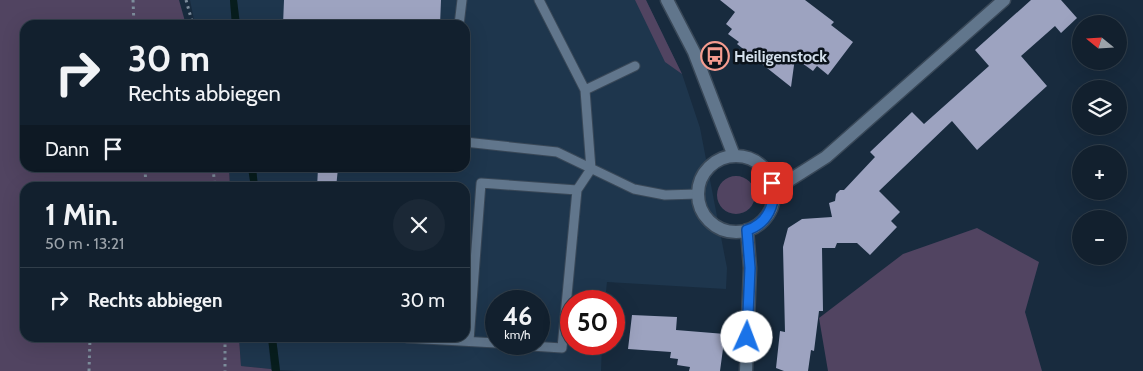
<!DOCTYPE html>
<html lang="de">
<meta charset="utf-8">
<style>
:root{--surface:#12202e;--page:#1b2836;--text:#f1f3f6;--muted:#9ca3aa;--line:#313e4a}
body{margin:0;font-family:Cabin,sans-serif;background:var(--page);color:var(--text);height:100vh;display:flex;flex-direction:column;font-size:19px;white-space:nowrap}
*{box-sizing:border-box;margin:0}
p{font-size:16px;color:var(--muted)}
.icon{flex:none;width:28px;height:28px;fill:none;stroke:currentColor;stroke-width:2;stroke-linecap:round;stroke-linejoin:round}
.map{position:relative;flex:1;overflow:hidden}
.details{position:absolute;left:20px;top:182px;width:450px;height:160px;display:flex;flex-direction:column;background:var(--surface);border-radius:15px;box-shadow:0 5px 20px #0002,0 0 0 1px var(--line)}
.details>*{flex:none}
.hud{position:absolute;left:20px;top:20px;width:450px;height:152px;border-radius:15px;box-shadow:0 5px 20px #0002,0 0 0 1px var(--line);background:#12202e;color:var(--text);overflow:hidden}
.needle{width:32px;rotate:288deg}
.fabs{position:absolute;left:1072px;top:15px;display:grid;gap:10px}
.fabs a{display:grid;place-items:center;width:55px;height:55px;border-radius:50%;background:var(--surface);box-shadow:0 5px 20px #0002,0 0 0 1px var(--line);font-size:25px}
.speed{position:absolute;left:485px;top:290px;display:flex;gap:10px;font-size:25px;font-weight:700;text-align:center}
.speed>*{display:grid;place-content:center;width:65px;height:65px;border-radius:50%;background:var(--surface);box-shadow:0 5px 20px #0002,0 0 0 1px var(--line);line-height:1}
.speed small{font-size:12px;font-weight:400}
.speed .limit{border:8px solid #d22;background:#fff;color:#111}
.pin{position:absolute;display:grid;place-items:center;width:42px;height:42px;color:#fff;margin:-21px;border-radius:10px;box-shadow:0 2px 8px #0006}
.me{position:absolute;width:55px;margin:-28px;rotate:2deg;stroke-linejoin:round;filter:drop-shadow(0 0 4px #0008)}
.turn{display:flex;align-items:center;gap:18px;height:105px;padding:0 25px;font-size:22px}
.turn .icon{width:65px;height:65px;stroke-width:2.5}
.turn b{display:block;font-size:35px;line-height:42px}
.then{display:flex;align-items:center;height:48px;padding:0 25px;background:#0003;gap:10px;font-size:19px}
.round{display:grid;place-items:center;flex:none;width:52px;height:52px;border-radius:26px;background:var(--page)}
.headline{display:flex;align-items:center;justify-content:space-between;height:85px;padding:0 25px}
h1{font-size:30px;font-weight:700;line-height:38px}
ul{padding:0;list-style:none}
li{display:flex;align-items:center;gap:15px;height:65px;padding:0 25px;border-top:1px solid var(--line)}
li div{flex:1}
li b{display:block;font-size:19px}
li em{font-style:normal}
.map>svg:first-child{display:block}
</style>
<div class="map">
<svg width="1143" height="371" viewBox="0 0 1143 371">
<rect width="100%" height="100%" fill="#182b3e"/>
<path fill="#1e364d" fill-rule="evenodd" d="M 190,0 L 230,0 L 232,25 L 195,25 Z
M 237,0 L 646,0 L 682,74 L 700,128 L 727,268 L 726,289 L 607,282 L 605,301 L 571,301 L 571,344 L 602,344 L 601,371 L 299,371 L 280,370 L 276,338 L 465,338 L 465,188 L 258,187 L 256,168 L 465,168 L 465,25 L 240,25 ZM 496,301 L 539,301 L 539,344 L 496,344 Z
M 229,168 L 248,168 L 251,187 L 230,187 Z
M 239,338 L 268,338 L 271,369 L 241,366 Z"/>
<path fill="#514461" d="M 0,0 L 179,0 L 186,25 L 25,25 L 25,168 L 229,168 L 230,187 L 25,188 L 25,338 L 239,338 L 241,366 L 271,369 L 272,371 L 0,371 Z
M 635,0 L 646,0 L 682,74 L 665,62 Z
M717 195a19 19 0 1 1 38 0a19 19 0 1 1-38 0Z
M 977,228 L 1039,262 L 1025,312 L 1042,371 L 828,371 L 819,318 L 903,254 Z"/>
<path fill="#071d1d" d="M 230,0 L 237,0 L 240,25 L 232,25 Z
M 248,168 L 256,168 L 258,187 L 251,187 Z
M 268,338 L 276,338 L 280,371 L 272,371 Z"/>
<path fill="#9da3c0" d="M 284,0 L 441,0 L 440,25 L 283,25 Z
M 720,0 L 805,0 L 834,22 L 831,25 L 853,42 L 828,75 L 817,66 L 813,71 L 795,58 L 791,87 L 737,44 L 739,42 L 728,34 L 732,29 L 726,24 L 735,12 Z
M 1031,0 L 1061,0 L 1077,18 L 1061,33 L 1055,26 L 1021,56 L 1047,86 L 977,150 L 952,121 L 879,191 L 900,212 L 891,221 L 897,227 L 870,255 L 857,243 L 837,243 L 835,248 L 822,248 L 823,311 L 819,311 L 814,351 L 811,350 L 808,371 L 784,371 L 776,368 L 780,331 L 785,332 L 783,247 L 788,228 L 802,219 L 832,217 L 829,203 L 835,201 L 836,194 L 840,190 L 844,190 L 875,157 L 870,152 L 912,112 L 924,124 L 989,66 L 975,50 Z
M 318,168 L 338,168 L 336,188 L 317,188 Z
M 632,315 L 677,317 L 676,330 L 725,334 L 720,371 L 689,371 L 690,367 L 677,365 L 678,359 L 670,358 L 671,352 L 628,349 Z"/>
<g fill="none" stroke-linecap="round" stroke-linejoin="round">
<defs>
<path id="service" d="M 459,25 L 462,0
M 585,90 L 635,66
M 465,142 L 557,152 L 634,189 L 665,195 L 698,194
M 407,338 L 496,343
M 469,341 L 481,183 L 577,190
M 501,344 L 562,348 L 577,190 L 591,169 L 585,90 L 539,0"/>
<path id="minor" d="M 774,190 L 826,157 L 1004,0"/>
<path id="secondary" d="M 667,0 L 694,52 L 734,156
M698 194a38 38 0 1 1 76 0a38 38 0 1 1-76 0Z
M 746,371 L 750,268 L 747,230"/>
</defs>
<use href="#service" stroke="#394858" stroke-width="11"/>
<use href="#minor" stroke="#394858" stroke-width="15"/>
<use href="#secondary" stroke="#394858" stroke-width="15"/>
<path stroke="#7d8d9c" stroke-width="3" stroke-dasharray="2.5 4" stroke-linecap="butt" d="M 133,0 L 134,25
M 186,0 L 193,25
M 145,168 L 146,188
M 213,168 L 215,188
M 225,338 L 225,371
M 89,371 L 90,338"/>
<use href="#service" stroke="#61768c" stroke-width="9"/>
<use href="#minor" stroke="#61768c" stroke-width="12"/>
<use href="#secondary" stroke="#61768c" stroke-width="12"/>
</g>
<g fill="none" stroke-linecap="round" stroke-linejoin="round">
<defs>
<path id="route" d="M 747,337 L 750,268 L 747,230 C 767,224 777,204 772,183"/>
</defs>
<use href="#route" stroke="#114b97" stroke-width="12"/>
<use href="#route" stroke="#1a73e8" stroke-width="9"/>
</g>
<defs>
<symbol id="bus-ring" viewBox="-11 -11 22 22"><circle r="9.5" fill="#0b131b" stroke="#f59c90" stroke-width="1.5"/><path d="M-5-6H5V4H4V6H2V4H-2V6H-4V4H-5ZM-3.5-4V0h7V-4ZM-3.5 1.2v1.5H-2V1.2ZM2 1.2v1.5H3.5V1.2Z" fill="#f59c90"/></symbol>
</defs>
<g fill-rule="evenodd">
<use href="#bus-ring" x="699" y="40" width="32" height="32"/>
</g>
<g text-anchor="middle" stroke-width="5" stroke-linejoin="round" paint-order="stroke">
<g font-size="16" font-weight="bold" fill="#d4e0ec" stroke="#0b131b" text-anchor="start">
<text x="734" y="62">Heiligenstock</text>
</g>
</g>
</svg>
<div class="fabs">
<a><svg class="needle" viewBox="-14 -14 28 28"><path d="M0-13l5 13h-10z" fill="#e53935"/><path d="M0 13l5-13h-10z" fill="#9ca3aa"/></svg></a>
<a><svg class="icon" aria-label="layers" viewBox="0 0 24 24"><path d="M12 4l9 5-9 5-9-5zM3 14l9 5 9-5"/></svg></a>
<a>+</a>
<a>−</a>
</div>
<div class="speed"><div>46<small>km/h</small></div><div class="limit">50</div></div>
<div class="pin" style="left:772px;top:183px;background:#d93025"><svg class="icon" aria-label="arrive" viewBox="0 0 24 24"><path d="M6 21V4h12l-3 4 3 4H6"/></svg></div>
<svg class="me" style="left:747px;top:337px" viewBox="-20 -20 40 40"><circle r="19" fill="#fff"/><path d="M0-13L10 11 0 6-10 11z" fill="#1a73e8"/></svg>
<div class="hud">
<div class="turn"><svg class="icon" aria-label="right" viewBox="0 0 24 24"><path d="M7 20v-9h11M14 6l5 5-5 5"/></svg><div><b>30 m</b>Rechts abbiegen</div></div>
<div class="then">Dann<svg class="icon" aria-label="arrive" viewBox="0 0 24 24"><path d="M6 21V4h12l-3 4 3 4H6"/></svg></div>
</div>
<section class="details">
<div class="headline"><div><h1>1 Min.</h1><p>50 m · 13:21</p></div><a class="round"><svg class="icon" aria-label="close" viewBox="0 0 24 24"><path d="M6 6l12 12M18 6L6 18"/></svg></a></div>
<ul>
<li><svg class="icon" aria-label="right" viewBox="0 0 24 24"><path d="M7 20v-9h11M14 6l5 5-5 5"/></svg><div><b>Rechts abbiegen</b></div><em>30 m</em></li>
</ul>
</section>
</div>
